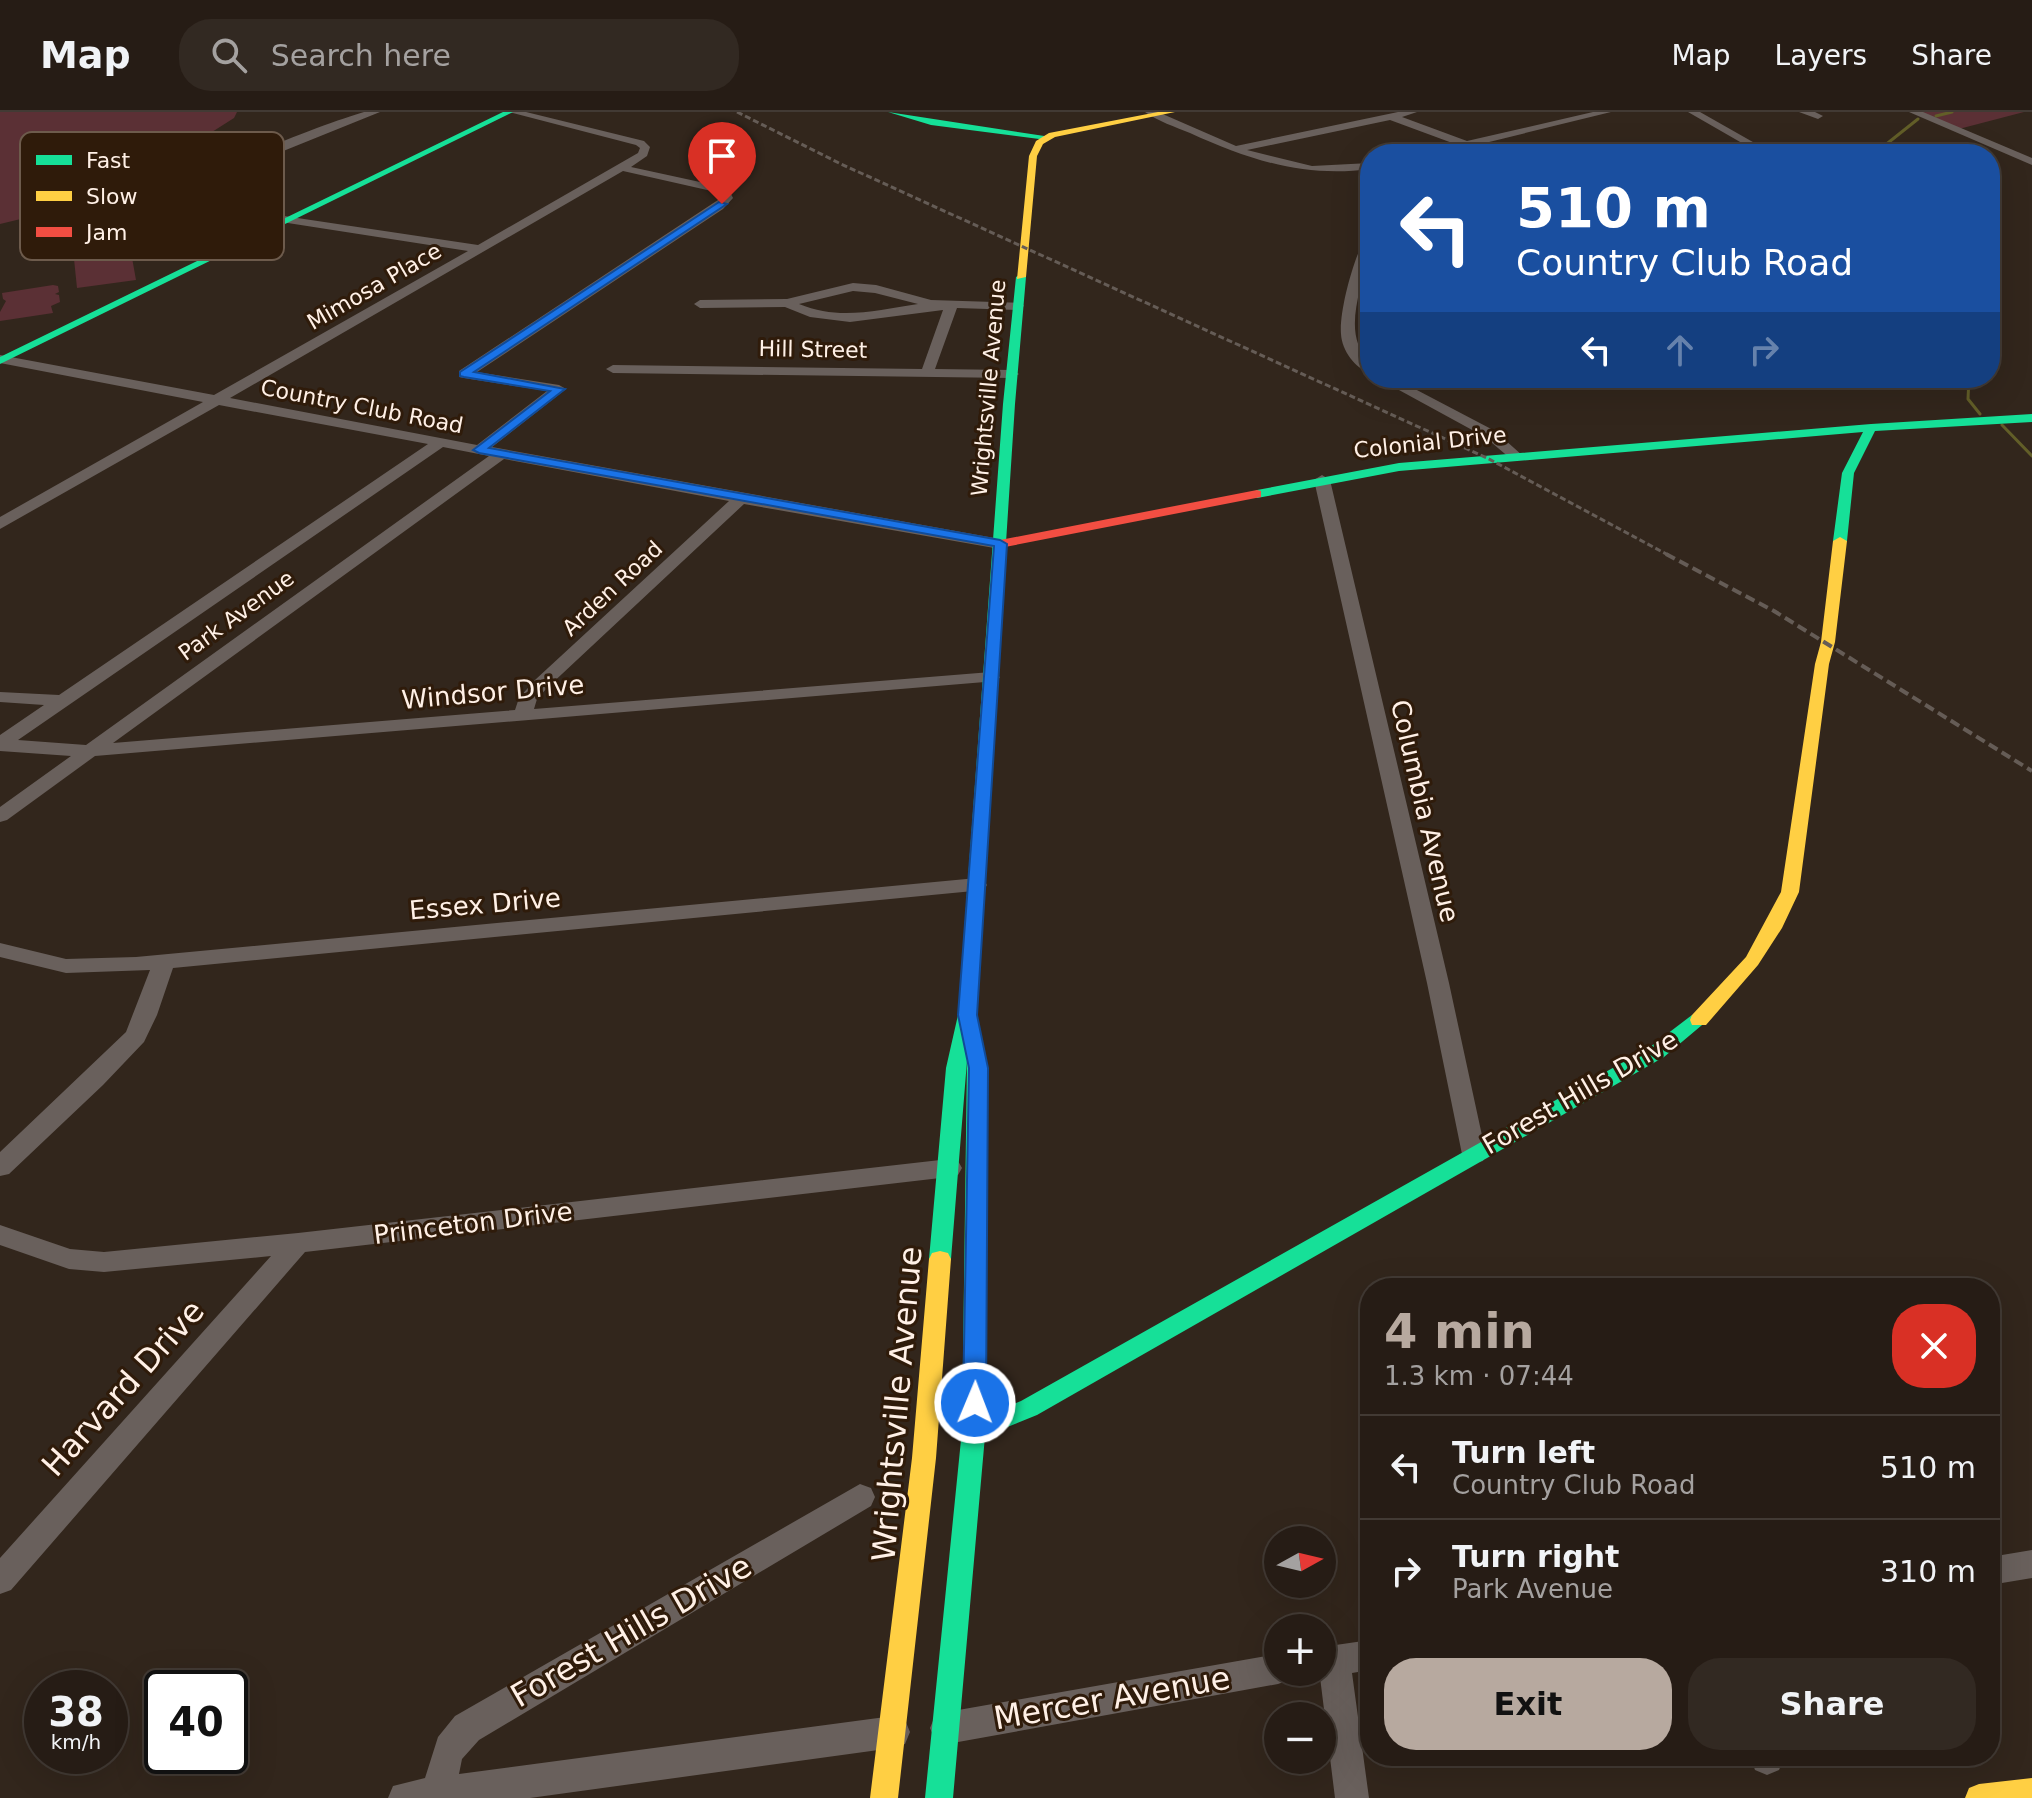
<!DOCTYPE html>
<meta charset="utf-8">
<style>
:root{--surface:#261c15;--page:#322922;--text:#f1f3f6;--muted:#a4a1a0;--line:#423a34;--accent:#b7a99f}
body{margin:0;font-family:"DejaVu Sans",sans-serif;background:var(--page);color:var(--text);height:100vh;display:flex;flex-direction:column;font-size:30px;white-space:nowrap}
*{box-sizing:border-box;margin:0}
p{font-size:26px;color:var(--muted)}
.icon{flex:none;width:44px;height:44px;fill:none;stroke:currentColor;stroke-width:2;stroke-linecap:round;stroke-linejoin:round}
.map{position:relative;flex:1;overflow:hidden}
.panel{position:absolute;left:1360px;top:1166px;width:640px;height:488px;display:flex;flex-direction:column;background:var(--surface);border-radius:32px;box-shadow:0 8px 32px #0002,0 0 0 2px var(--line)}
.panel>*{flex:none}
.hud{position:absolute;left:1360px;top:32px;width:640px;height:244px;border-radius:32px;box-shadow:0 8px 32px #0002,0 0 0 2px var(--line);background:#1a4fa0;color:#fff;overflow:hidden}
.needle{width:52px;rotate:82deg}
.controls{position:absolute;left:1264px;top:1414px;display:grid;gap:16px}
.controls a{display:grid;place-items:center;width:72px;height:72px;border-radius:50%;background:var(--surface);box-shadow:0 8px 32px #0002,0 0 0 2px var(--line);font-size:40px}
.speed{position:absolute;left:24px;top:1558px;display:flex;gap:16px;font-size:40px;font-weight:700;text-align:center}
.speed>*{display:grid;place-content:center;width:104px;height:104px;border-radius:50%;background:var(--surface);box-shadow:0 8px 32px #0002,0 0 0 2px var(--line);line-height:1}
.speed small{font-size:20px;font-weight:400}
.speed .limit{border:4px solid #111;border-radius:12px;background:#fff;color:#111}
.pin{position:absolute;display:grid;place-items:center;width:68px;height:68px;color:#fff;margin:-82px -34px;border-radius:50% 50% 50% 0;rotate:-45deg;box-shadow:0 0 8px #0007}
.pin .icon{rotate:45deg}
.me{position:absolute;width:88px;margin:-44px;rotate:1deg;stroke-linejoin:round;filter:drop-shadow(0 0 6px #0008)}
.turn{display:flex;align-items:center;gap:28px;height:168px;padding:0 24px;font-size:36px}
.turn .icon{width:104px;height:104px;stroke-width:2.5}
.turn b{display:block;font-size:56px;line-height:68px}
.lanes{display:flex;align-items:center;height:76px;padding:0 24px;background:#0003;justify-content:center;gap:40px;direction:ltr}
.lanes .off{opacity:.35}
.round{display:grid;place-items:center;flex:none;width:84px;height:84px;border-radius:32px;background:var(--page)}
.headline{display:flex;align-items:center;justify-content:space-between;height:136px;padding:0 24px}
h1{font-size:48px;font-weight:700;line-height:60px;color:var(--accent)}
.action{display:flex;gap:16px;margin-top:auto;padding:16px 24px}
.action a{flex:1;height:92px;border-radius:32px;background:var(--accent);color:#111;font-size:32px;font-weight:700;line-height:92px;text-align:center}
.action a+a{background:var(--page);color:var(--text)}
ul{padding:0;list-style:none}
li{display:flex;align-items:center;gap:24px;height:104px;padding:0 24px;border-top:2px solid var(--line)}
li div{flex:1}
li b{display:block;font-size:30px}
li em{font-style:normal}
header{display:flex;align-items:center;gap:48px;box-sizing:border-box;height:112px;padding:0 40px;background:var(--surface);border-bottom:2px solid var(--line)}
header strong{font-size:38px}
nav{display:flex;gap:44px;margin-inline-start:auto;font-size:28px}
.search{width:560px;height:72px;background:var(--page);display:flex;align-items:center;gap:20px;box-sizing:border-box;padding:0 28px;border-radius:32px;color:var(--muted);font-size:30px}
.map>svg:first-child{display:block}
</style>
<header>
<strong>Map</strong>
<div class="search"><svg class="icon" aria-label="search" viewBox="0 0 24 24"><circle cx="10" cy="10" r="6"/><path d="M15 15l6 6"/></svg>Search here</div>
<nav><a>Map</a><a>Layers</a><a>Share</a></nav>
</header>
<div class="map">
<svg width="2032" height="1686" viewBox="0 0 2032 1686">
<rect width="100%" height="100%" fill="#32261c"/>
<path fill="#5b3035" d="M 0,0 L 237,0 L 234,6 L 108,86 L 0,112 Z
M 1916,0 L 2024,0 L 1955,18 Z
M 131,140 L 136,168 L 77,176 L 74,147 Z
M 53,173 L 58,174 L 59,180 L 55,182 L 59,183 L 60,190 L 51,194 L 53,201 L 0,209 L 0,200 L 6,189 L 3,187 L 2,181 Z"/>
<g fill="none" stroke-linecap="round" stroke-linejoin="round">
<path stroke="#625e28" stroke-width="3" d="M 1936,4 L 1952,0
M 1881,42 L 1884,34 L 1918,7
M 1969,266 L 1968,287 L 1980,302
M 2002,313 L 2032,344"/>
<path fill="#69605c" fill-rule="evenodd" d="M 364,0 L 380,0 L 266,46 L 216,76 L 215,84 L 222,92 L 238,97 L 478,133 L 638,41 L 640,36 L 636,33 L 509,0 L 526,0 L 644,29 L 650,35 L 647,44 L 631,55 L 723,75 L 729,78 L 733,86 L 723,97 L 477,260 L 559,273 L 566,277 L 492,335 L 1000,427 L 1008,432 L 1000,437 L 744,392 L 547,576 L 537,587 L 534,597 L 991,560 L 1000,565 L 997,569 L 95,644 L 7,708 L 0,710 L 0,695 L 71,644 L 0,639 L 0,623 L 44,593 L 0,590 L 0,580 L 59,583 L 428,332 L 219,293 L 0,417 L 0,405 L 203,290 L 0,251 L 0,243 L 214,283 L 468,139 L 236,103 L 214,96 L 203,85 C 204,82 205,76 207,73 C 224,48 333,9 364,0 ZM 623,59 L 716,80 L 721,86 L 459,259 L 459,265 L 464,266 L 547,279 L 477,333 L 230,286 ZM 443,335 L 489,344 L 86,633 L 18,628 ZM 504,347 L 729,389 L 535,568 L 519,586 L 515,598 L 113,631 Z
M 1145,0 L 1158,0 L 1236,34 L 1398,0 L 1417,0 L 1402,5 L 1467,29 L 1593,0 L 1611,0 L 1440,42 L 1421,42 L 1455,32 L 1390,8 L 1247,38 L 1312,54 L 1370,51 L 1370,57 C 1305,66 1249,48 1190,21 C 1175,15 1158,9 1145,0 Z
M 1688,0 L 1700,0 L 1774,42 L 1761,42 Z
M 1799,0 L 1815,0 L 1823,4 L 1818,7 Z
M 1909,0 L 1923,0 L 2032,46 L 2032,53 Z
M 1676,37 L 1680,38 L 1680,42 L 1656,42 Z
M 105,90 L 111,93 L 109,95 L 52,109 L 46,106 Z
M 1370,123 C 1370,163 1336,218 1370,250 L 1370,261 C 1355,256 1342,239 1341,222 C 1339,199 1354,144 1366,125 Z
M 853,171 L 876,173 L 931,188 L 1022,191 L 1024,194 L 1018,198 L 957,196 L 935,257 L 1012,258 L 1019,262 L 1012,266 L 613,261 L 606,257 L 613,253 L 922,257 L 943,198 L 850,210 L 810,205 L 785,195 L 700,196 L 694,192 L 700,188 L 787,187 ZM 853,179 L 875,181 L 918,192 C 876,198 840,209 799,192 Z
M 1377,266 L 1394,266 L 1495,319 L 1523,344 L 1521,347 L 1511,347 L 1485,325 Z
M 1322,363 L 1330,368 L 1449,871 L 1486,1042 L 1483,1049 L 1474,1051 L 1465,1049 L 1462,1042 L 1427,871 L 1314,368 Z
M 977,766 L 984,768 L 987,773 L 984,778 L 173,856 L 157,903 L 144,930 L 103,973 L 9,1062 L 0,1064 L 0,1040 L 126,920 L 150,858 L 66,861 L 0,845 L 0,831 L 66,847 L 136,845 Z
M 949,1047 L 958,1049 L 962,1056 L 958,1063 L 949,1065 L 305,1140 L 11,1478 L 0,1482 L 0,1446 L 271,1144 L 104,1160 L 69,1157 L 0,1133 L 0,1113 L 70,1137 L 104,1140 L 298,1121 Z
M 860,1372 L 871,1376 L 875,1385 L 871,1394 L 479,1628 L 462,1647 L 459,1662 L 893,1604 L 905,1608 L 910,1620 L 905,1632 L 893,1636 L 530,1686 L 388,1686 L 393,1674 L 425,1666 L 438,1625 L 455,1604 Z
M 2032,1438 L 2032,1466 L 1990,1473 L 1990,1445 Z
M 1370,1528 L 1370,1558 L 1352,1561 L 1369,1686 L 1335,1686 L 1320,1565 L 1310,1560 L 1322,1560 L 1322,1535 Z
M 1278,1542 L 1278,1560 L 1293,1560 L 1289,1568 L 1278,1572 L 947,1632 L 935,1628 L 930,1616 L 935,1604 L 947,1600 Z
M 1750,1644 L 1784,1644 L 1784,1646 L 1779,1658 L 1767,1663 L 1755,1658 Z"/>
<path fill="#16e098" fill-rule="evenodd" d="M 503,0 L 513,0 L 0,252 L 0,245 Z
M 888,0 L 1051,25 L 1047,28 L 931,13 Z
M 1021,162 L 1026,165 L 1015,292 L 975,908 L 988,956 L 986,1303 L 1021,1289 L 1650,935 L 1692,903 L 1706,903 L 1708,908 L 1664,945 L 1037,1303 L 985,1324 L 953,1686 L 925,1686 L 962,1318 L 967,949 L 951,1147 L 948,1153 L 940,1155 L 932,1153 L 929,1147 L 946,956 L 958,903 L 1003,292 L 1016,165 Z
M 2032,302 L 2032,310 L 1875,319 L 1854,361 L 1847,429 L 1840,433 L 1833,429 L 1842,361 L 1863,320 L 1399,359 L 1257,386 L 1251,382 L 1257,378 L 1399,351 L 1871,312 Z"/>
<path fill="#ffcf43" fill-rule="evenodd" d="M 1158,0 L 1175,0 L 1055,25 L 1043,32 L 1037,44 L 1026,165 L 1017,167 L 1029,44 L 1036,29 L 1049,21 Z
M 1840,425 L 1847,429 L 1835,530 L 1829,552 L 1799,780 L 1782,816 L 1758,853 L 1706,913 L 1692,913 L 1690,908 L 1692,903 L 1746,845 L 1781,780 L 1815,552 L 1821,530 L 1833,429 Z
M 940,1139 L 948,1141 L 951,1147 L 936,1346 L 898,1686 L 870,1686 L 912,1346 L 929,1147 L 932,1141 Z
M 2032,1666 L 2032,1686 L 1965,1686 L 1969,1676 L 1979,1672 Z"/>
<path fill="#f24e42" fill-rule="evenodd" d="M 1257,378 L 1261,379 L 1261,385 L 1000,436 L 993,432 L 1000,428 Z"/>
<path stroke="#655c56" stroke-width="3" stroke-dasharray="6 3" stroke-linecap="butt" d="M 737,0 L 841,52 L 1487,346 L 1670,444"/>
<path stroke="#655c56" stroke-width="4" stroke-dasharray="10 5" stroke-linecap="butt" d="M 1666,442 L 1774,499 L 2032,659"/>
</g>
<path fill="#1a73e8" stroke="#114b97" stroke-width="2" d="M 719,90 L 727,92 L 474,260 L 565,277 L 489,336 L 1000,428 L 1007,432 L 977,903 L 988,956 L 986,1291 L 983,1298 L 975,1301 L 966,1298 L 963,1291 L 969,956 L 958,903 L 994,434 L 479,341 L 473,338 L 550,279 L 464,265 L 460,264 L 460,260 Z"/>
<g text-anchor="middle" stroke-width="6" stroke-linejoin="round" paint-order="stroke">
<g font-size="22" fill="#fff0e6" stroke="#2f1b0a">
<text transform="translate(374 174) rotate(-30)" y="8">Mimosa Place</text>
<text transform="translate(813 237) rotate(1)" y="8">Hill Street</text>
<text transform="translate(988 276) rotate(-85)" y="8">Wrightsville Avenue</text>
<text transform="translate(362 294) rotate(11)" y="8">Country Club Road</text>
<text transform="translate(1430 330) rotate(-6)" y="8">Colonial Drive</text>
<text transform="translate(612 476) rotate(-43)" y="8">Arden Road</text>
<text transform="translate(236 503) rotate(-36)" y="8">Park Avenue</text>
</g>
<g font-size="26" fill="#fff0e6" stroke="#2f1b0a">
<text transform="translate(493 580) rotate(-5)" y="9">Windsor Drive</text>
<text transform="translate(1425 699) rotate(77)" y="9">Columbia Avenue</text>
<text transform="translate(485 792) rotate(-5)" y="9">Essex Drive</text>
<text transform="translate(1580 980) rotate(-30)" y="9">Forest Hills Drive</text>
<text transform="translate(473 1111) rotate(-7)" y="9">Princeton Drive</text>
</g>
<g font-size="32" fill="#fff0e6" stroke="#2f1b0a">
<text transform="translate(123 1276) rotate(-48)" y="11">Harvard Drive</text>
<text transform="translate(897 1292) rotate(-85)" y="11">Wrightsville Avenue</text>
<text transform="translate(631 1519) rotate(-30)" y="11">Forest Hills Drive</text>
<text transform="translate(1112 1586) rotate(-10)" y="11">Mercer Avenue</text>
</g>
</g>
<rect x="20" y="20" width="264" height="128" rx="12" fill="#2f1b0a" stroke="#6d5b4c" stroke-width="2"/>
<rect x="36" y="43" width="36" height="10" fill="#16e098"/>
<rect x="36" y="79" width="36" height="10" fill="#ffcf43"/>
<rect x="36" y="115" width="36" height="10" fill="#f24e42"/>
<g font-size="22" fill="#fff0e6">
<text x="86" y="56">Fast</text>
<text x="86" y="92">Slow</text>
<text x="86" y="128">Jam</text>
</g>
</svg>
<div class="controls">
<a><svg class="needle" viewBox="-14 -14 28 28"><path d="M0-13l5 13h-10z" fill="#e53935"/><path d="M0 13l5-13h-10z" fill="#a4a1a0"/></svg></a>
<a>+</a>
<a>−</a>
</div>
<div class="speed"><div>38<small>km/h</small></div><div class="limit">40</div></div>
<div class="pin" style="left:722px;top:92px;background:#d93025"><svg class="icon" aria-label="arrive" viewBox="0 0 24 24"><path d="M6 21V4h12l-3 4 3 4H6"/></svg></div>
<svg class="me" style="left:975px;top:1291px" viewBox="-20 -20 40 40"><circle r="17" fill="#1a73e8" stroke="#fff" stroke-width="3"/><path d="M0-11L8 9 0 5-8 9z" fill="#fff"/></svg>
<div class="hud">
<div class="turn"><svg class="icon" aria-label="left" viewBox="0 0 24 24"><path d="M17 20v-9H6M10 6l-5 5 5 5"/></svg><div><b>510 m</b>Country Club Road</div></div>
<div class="lanes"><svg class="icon" aria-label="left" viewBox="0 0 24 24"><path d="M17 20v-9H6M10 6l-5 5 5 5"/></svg><svg class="icon off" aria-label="ahead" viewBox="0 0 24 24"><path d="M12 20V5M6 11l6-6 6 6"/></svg><svg class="icon off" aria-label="right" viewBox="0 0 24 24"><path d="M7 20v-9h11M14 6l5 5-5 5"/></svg></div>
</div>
<section class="panel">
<div class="headline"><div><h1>4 min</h1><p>1.3 km · 07:44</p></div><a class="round" style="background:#d93025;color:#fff"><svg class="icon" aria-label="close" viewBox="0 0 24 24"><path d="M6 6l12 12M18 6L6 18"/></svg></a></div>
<ul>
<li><svg class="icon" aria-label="left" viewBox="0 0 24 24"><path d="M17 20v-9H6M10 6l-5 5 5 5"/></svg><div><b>Turn left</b><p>Country Club Road</p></div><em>510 m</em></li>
<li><svg class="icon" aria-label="right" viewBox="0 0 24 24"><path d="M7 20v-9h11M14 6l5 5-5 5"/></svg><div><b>Turn right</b><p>Park Avenue</p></div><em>310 m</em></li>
</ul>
<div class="action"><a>Exit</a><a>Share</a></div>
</section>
</div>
